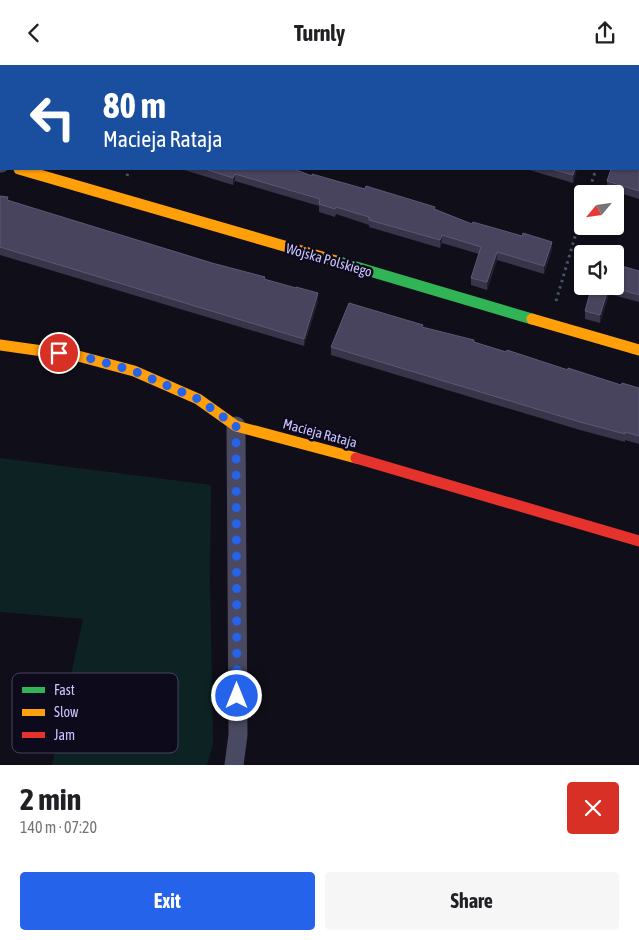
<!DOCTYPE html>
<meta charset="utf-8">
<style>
:root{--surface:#fff;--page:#f6f6f6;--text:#202124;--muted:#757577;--accent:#2563eb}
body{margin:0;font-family:"Asap Condensed",sans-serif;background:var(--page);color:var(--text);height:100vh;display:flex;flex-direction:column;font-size:19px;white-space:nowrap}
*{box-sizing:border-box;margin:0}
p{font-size:16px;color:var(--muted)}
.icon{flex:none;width:28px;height:28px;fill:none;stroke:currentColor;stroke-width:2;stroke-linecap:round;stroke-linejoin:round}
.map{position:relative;height:700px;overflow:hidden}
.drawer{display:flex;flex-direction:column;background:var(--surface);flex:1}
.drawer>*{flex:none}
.guide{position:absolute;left:0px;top:0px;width:640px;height:105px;box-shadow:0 1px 4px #0004;background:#1a4fa0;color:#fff;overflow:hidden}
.needle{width:32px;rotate:241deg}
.tools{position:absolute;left:574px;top:120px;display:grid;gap:10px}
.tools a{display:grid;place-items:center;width:50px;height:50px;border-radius:5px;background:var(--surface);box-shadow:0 1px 4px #0004;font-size:25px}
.pin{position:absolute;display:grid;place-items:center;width:42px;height:42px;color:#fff;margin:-21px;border:2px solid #fff;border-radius:50%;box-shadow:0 1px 5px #0007}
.me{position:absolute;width:55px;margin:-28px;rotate:0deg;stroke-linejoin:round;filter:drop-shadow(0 0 4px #0008)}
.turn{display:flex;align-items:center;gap:18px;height:105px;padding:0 20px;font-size:22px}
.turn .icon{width:65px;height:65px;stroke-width:2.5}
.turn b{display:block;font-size:35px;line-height:42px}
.round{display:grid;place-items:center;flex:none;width:52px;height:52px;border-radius:5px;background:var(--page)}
.overview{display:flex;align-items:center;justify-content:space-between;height:85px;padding:0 20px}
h1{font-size:30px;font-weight:700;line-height:38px}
.button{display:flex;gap:10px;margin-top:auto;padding:10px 20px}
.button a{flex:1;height:58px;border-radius:5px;background:var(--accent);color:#fff;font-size:20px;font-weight:700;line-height:58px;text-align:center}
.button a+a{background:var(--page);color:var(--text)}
header{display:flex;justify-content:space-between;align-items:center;height:65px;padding:0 20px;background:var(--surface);font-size:22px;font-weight:700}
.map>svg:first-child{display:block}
</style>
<header><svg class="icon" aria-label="back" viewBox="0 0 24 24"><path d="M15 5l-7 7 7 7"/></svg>Turnly<svg class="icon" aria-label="share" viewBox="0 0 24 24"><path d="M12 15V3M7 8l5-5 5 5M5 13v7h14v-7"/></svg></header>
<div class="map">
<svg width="639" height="700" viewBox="0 0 639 700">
<rect width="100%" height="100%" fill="#100e18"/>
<path fill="#0d2323" d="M 0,393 L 211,420 L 210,516 L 213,679 L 207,700 L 52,700 L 83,554 L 0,547 Z"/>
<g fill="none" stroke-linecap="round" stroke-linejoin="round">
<path stroke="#445462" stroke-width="3" stroke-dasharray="2.5 4" stroke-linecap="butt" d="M 379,0 L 383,1
M 475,0 L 479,1
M 182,1 L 183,0
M 0,33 L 1,30
M 639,78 L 639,79
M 127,111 L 129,104
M 588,129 L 596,104
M 556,236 L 582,148"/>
<path stroke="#494961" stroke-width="9" d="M 498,1 L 499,0"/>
<path stroke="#494961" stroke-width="19" d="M 425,0 L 430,1
M 26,1 L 27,0
M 0,80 L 1,77
M 0,98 L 1,98
M 234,700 L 238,670 L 236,361"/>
<path stroke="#30b455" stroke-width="11" d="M 336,196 L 532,254"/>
<path stroke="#ff9f0a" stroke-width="11" d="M 19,104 L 336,196
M 532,254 L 639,285
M 0,280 L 78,291 L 134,306 L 198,334 L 236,361 L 356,393"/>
<path stroke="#e5322d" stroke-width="11" d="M 356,393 L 639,476"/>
</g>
<path fill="#38354a" d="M 578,0 L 588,0 L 587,1 L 580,1 Z
M 592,0 L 639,0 L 639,19 L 639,1 L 594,1 Z
M 639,100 L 639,134 L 607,124 L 607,116 Z
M 181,104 L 294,104 L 312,111 L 435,144 L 472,159 L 552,184 L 544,209 L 497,195 L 487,225 L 471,220 L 471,213 L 479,189 L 442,178 L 440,183 L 369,162 L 369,160 L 336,149 L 335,152 L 319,147 L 319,141 L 235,116 L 233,120 Z
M 526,104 L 577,104 L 573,118 Z
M 0,131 L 8,136 L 265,214 L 318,236 L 304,281 L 0,190 Z
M 582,190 L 582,221 L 576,219 L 576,211 Z
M 639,206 L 639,237 L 609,229 L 600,258 L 585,254 L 585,246 L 591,223 L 584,221 L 615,221 Z
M 423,262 L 568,305 L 621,320 L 639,323 L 639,379 L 625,375 L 625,377 L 580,365 L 331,290 L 331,282 Z"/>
<path fill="#211f2e" d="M 575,104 L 577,104 L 573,118 L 573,110 Z
M 235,109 L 235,116 L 233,120 L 233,113 Z
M 442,170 L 442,178 L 440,183 L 440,175 Z
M 552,177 L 552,184 L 544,209 L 544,201 Z
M 497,187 L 497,195 L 487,225 L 487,217 Z
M 609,221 L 609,229 L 600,258 L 600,250 Z
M 318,228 L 318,236 L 304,281 L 304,274 Z"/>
<path fill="#48445d" stroke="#5c5876" d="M 66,0 L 91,0 L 95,1 L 65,1 Z
M 235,0 L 260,0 L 260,1 L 237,1 Z
M 291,0 L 308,0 L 313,1 L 291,1 Z
M 605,0 L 639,0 L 639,12 L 639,1 L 621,1 L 619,0 L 619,1 L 607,1 Z
M 639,100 L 639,126 L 607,116 L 611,104 L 639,104 Z
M 205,104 L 294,104 L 312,111 L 312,109 L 365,124 L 366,121 L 435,142 L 434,144 L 472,159 L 473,157 L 522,171 L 523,168 L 552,177 L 544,201 L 497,187 L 487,217 L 471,213 L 481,182 L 442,170 L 440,175 L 369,155 L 369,152 L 336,142 L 335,144 L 319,139 L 320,134 L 235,109 L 233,113 Z
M 551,104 L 575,104 L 573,110 Z
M 0,131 L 8,132 L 7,135 L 212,198 L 265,212 L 264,214 L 296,223 L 296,222 L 318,228 L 304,274 L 0,182 Z
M 584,186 L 592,189 L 583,189 Z
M 582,190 L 582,213 L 576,211 Z
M 615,199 L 639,206 L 639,230 L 609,221 L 600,250 L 585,246 L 592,221 L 615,221 Z
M 349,238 L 423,260 L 422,262 L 474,275 L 474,277 L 506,287 L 507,285 L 568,305 L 568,303 L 621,320 L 622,318 L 639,323 L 639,371 L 625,367 L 625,369 L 580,357 L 331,282 Z"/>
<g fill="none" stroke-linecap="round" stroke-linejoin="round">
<path stroke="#2563eb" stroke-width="9" stroke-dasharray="0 16.2" d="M 59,288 L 78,290 L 134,306 L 198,334 L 236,361 L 237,631"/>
</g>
<g text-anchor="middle" stroke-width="5" stroke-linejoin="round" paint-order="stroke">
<g font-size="14" fill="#cac5ff" stroke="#0d0a1c">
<text transform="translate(329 195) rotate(16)" y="5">Wojska Polskiego</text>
<text transform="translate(320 368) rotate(15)" y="5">Macieja Rataja</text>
</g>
</g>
<rect x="12" y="608" width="166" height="80" rx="8" fill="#0d0a1c" stroke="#464260" stroke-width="1"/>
<rect x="22" y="622" width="23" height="6" fill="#30b455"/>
<rect x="22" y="644" width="23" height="7" fill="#ff9f0a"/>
<rect x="22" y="667" width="23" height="6" fill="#e5322d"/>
<g font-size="14" fill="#cac5ff">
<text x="54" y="630">Fast</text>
<text x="54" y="652">Slow</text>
<text x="54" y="675">Jam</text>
</g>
</svg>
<div class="tools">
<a><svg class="needle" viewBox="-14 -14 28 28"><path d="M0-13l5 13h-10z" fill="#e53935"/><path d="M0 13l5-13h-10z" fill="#757577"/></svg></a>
<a><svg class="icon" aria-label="sound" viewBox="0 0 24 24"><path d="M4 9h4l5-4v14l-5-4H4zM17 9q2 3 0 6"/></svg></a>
</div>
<div class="pin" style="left:59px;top:288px;background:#d93025"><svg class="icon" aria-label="arrive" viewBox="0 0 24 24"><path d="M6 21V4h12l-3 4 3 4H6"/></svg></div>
<svg class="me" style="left:237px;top:631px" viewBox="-20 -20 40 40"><circle r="17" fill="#2563eb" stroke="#fff" stroke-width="3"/><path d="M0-11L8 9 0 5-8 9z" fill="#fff"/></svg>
<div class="guide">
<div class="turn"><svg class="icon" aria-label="left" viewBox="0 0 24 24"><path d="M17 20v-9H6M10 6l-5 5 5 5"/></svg><div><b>80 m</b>Macieja Rataja</div></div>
</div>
</div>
<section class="drawer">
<div class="overview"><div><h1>2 min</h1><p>140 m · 07:20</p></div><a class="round" style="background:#d93025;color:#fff"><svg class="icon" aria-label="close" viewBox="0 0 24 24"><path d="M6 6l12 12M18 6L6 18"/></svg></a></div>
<div class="button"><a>Exit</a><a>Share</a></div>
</section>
